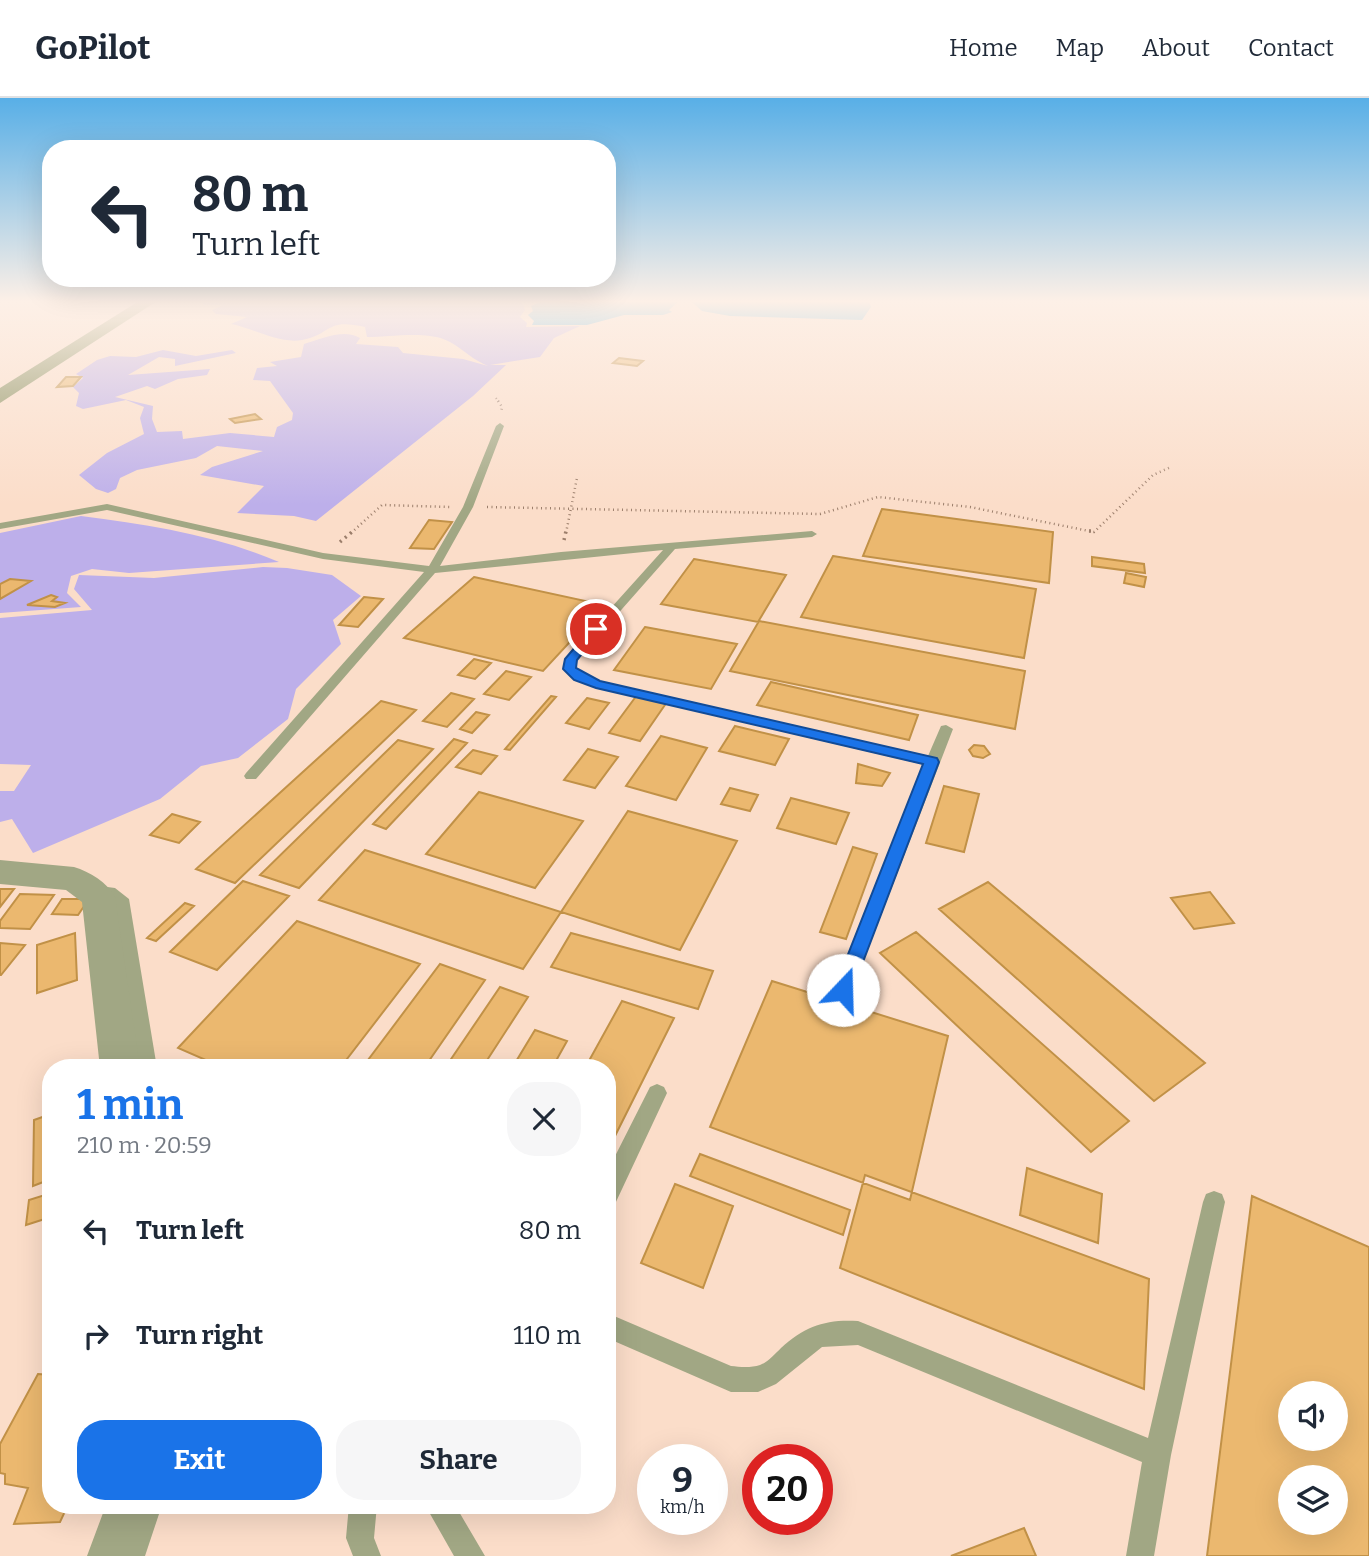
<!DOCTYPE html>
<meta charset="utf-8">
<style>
:root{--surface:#fff;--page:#f6f6f7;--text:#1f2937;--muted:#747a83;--line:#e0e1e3;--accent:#1a73e8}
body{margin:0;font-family:Bitter,serif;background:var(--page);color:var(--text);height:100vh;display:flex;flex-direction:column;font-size:26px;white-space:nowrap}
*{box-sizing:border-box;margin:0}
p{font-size:23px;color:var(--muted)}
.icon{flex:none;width:38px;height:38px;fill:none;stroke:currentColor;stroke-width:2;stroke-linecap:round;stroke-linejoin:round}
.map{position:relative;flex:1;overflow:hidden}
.sheet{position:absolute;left:42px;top:961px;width:574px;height:455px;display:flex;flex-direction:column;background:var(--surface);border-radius:28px;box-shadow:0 7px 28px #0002}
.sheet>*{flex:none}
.top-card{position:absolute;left:42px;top:42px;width:574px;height:147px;border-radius:28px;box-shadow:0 7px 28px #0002;background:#fff;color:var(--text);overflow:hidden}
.controls{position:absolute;left:1278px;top:1283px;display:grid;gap:14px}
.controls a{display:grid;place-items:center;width:70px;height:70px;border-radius:50%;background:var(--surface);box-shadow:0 7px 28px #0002;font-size:35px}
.speed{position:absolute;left:637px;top:1346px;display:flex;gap:14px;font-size:35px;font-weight:700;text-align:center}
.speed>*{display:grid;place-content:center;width:91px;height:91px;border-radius:50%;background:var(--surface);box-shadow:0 7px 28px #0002;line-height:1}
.speed small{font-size:18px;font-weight:400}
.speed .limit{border:10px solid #d22;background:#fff;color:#111}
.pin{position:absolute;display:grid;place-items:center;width:60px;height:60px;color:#fff;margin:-30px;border:4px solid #fff;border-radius:50%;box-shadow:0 2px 7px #0007}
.me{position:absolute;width:77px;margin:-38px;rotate:21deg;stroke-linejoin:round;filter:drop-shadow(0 0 5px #0008)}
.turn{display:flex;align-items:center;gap:24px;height:147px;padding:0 35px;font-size:32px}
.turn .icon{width:91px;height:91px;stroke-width:2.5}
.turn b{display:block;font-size:49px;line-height:60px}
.round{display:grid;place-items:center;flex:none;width:74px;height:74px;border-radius:28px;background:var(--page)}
.summary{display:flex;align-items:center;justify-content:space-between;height:119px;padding:0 35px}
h1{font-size:42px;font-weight:700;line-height:52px;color:var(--accent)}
.primary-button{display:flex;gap:14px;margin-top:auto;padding:14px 35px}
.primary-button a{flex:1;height:80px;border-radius:28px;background:var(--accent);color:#fff;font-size:28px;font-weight:700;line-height:80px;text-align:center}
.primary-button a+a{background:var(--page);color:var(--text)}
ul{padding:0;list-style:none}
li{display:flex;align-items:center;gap:21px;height:105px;padding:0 35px}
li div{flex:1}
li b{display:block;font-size:26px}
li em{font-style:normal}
header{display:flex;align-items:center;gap:42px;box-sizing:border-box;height:98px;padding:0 35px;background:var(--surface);border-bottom:2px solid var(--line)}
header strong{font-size:33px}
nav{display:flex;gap:38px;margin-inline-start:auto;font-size:24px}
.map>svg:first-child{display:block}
</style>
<header>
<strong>GoPilot</strong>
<nav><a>Home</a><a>Map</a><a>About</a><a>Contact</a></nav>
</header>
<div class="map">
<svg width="1369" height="1458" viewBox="0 0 1369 1458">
<rect width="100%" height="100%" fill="#fbddc9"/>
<path fill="#bdafea" d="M 199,203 L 522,203 L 525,212 L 520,219 L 527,225 L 526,229 L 580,228 L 554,240 L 540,259 L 490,267 L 506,267 L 473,298 L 316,423 L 294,418 L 237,415 L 264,388 L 200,377 L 212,369 L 263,353 L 217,348 L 196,360 L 137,372 L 120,380 L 116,391 L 108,395 L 96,391 L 79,377 L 107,355 L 144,336 L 140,320 L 144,309 L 126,302 L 83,311 L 76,308 L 79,295 L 73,289 L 83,280 L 76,276 L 97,262 L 110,258 L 136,259 L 163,252 L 196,258 L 232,252 L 236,255 L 175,268 L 175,261 L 159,259 L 128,277 L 210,271 L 207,277 L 178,281 L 155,291 L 147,288 L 115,299 L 153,308 L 152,321 L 157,334 L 182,333 L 183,341 L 230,335 L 274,339 L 277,329 L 292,322 L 293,315 L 270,283 L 253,282 L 257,270 L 277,268 L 270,264 L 301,259 L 304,246 C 321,241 344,230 360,240 L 356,246 L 398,249 L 403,255 L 463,261 L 488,268 C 473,262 464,252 450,244 C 429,232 390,239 367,239 L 365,229 C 325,220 333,236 302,242 C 279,246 253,230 231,226 L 247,219 L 216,216 L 212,212 L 223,207 L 204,207 Z
M 81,418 C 150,427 216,437 279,464 L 129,475 L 92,471 L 71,478 L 67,495 L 81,509 L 0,515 L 0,435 Z
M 263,469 L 287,470 L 332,477 L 361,498 L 333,522 L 341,546 L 296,591 L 288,621 L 238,660 L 201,668 L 160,701 L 33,755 L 12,721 L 0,724 L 0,693 L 14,693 L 31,667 L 0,666 L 0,520 L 92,512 L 74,491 L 79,477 L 154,480 Z"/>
<path fill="#21a7e5" d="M 542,203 L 675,203 L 678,204 L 669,212 L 672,214 L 663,217 L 624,217 L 587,227 L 532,227 L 534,223 L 528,217 L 533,213 L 531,208 Z
M 691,203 L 869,203 L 871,209 L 862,222 L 730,218 L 702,213 Z"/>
<path fill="#ebb86f" stroke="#c19147" stroke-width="2" fill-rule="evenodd" d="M 619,260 L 643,263 L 637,268 L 613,265 Z
M 66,279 L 81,279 L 73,288 L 57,289 Z
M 255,316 L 261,321 L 235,325 L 230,321 Z
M 882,411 L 1053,434 L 1049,485 L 863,458 Z
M 429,422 L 452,424 L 434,451 L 410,450 Z
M 833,458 L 1036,491 L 1024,560 L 801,519 Z
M 1092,459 L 1144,466 L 1145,475 L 1092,468 Z
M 694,461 L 786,477 L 758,524 L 661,506 Z
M 1126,475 L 1146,479 L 1144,489 L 1124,485 Z
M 474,479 L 604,507 L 543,573 L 404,540 Z
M 10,481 L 31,483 L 0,501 L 0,486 Z
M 51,497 L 57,499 L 52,503 L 65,505 L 55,509 L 27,507 Z
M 364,499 L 383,501 L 358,529 L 339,527 Z
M 759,523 L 1025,573 L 1015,631 L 730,573 Z
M 645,529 L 737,546 L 711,591 L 614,572 Z
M 474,561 L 491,565 L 475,581 L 458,577 Z
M 506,573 L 531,579 L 509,602 L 484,596 Z
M 771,584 L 918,617 L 909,642 L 757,607 Z
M 451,595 L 474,601 L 447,629 L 423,623 Z
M 637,597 L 667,604 L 640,643 L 609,635 Z
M 551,598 L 556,599 L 510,652 L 505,651 Z
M 587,600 L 609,605 L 589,631 L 566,625 Z
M 381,603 L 416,612 L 235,785 L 196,771 Z
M 476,614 L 489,617 L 472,635 L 460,631 Z
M 735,628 L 789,641 L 775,667 L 719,653 Z
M 661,638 L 707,650 L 676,702 L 626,688 Z
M 454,641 L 467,645 L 386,731 L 373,726 Z
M 398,642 L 433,651 L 299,790 L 260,777 Z
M 974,647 L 984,648 L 990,656 L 983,660 L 973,658 L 969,652 Z
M 588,651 L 618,659 L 595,690 L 564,682 Z
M 473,652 L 497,658 L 481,676 L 456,669 Z
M 858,666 L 890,675 L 882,688 L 856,685 Z
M 944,688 L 979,696 L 964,754 L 926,745 Z
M 730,690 L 758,697 L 750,713 L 721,706 Z
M 479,694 L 583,723 L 535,790 L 426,756 Z
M 791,700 L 849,715 L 836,746 L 777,730 Z
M 628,713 L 737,743 L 680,852 L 561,814 Z
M 172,716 L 200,724 L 179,745 L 150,737 Z
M 853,749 L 877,756 L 846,841 L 820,834 Z
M 365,752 L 561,814 L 523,871 L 319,802 Z
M 243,783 L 289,798 L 217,872 L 170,854 Z
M 988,784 L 1205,965 L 1154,1003 L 939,811 Z
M 0,791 L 14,791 L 0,809 Z
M 1210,794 L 1234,825 L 1194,831 L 1171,800 Z
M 20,796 L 54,797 L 30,831 L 0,830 L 0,823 Z
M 62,801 L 89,801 L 78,817 L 52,816 Z
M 185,805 L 194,808 L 156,843 L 147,840 Z
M 297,823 L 420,866 L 340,970 L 224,970 L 178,950 Z
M 916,834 L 1129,1023 L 1091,1054 L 880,855 Z
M 75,835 L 77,882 L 37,895 L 37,847 Z
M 571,835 L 713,873 L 698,911 L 551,869 Z
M 0,845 L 25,847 L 1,877 L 0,877 Z
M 440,866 L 485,882 L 424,970 L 362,970 Z
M 772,883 L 948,938 L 910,1102 L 710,1029 Z
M 500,889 L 528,899 L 482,970 L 445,970 Z
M 622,903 L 674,920 L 607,1054 L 607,970 L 585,970 Z
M 535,932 L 567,943 L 552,970 L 512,970 Z
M 51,1016 L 51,1081 L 33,1088 L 34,1022 Z
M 700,1056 L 850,1112 L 843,1137 L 690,1078 Z
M 1027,1070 L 1102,1096 L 1098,1145 L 1020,1117 Z
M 865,1077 L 1149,1181 L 1144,1291 L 840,1170 Z
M 675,1086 L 733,1108 L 703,1190 L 641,1165 Z
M 51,1095 L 51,1119 L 26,1127 L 29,1102 Z
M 1252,1098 L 1369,1149 L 1369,1458 L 1207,1458 ZM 1290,1295 L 1335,1295 L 1335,1340 L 1290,1340 ZM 1290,1379 L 1335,1379 L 1335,1424 L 1290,1424 Z
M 38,1276 L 51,1277 L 51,1407 L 68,1407 L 60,1424 L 14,1426 L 28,1390 L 5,1386 L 5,1376 L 0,1375 L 0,1346 Z
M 1024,1430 L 1036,1458 L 951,1458 Z"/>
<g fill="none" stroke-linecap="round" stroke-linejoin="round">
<path stroke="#9b7e6b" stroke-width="2" stroke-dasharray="1 2.5" stroke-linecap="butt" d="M 496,300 L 499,304"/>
<path stroke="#9b7e6b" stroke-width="2.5" stroke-dasharray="1 3.5" stroke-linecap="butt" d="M 498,303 L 502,309 L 501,315
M 487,409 L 820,416 L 878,399 L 970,409 L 1094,434 L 1153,377 L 1171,369
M 351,435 L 382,407 L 450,409
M 566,435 L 577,380"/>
<path stroke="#9b7e6b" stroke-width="3.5" stroke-dasharray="2 4.5" stroke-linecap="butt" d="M 1089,433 L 1095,433
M 564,442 L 566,433
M 340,444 L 353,433"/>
<path fill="#a1a784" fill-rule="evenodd" d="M 500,325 L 504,328 L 473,409 L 440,468 L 561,454 L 812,433 L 817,436 L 812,439 L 675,451 L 577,562 L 577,570 L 584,576 L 600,583 L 928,658 L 941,628 L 946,627 L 953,631 L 850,898 L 843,901 L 836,898 L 834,893 L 925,667 L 596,590 L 574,582 L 564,571 L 565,561 L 663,452 L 435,475 L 256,681 L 246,681 L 244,678 L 246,675 L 424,474 L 323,461 L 107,412 L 0,431 L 0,425 L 107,406 L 323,455 L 429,468 L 463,409 L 496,328 Z
M 92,787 L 115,790 L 129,801 L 157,970 L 137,970 L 112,804 L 106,800 L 86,797 L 84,793 L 86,789 Z
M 657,986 L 664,989 L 667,995 L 615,1106 L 607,1109 L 607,1074 L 650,989 Z
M 1214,1093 L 1222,1096 L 1225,1104 L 1171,1357 L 1154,1458 L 1126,1458 L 1142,1364 L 858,1247 L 822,1249 L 776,1286 L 758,1294 L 731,1294 L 607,1240 L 607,1215 L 731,1268 C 740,1269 751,1270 760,1267 C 768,1264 775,1256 781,1250 C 805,1228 826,1221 858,1223 L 1148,1340 L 1203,1104 L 1206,1096 Z
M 349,1407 L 377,1407 L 374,1440 L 381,1458 L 353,1458 L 346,1440 Z
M 425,1407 L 455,1407 L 485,1458 L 454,1458 Z"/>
<path fill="#a1a784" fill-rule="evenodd" d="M 0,762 L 74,769 C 90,774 107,784 115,799 L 140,970 L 100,970 L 82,804 L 66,792 L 0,786 Z
M 106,1407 L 162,1407 L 145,1458 L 87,1458 Z"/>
<path fill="#818955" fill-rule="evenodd" d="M 139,203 L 157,203 L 0,305 L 0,290 Z"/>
</g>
<linearGradient id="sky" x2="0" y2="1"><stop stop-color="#58afe7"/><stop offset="0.5" stop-color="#fdf0e7"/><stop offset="1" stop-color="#fdf0e7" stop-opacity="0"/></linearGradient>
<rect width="1369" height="407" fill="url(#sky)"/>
<path fill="#1a73e8" stroke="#114b97" stroke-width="2" d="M 592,529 L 602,531 L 577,562 L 576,570 L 600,583 L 937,660 L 939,664 L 850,898 L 837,898 L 834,892 L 923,666 L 596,590 L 574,582 L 563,571 L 565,561 Z"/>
</svg>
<div class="controls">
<a><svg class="icon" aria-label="sound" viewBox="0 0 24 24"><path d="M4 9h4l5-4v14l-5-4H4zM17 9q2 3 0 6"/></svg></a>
<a><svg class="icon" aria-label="layers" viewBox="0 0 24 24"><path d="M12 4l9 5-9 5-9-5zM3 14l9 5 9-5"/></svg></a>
</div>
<div class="speed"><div>9<small>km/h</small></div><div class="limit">20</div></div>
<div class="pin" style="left:596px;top:531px;background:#d93025"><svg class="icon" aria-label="arrive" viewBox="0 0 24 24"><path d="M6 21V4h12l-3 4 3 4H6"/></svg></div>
<svg class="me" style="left:843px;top:892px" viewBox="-20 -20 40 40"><circle r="19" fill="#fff"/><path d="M0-13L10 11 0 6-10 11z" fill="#1a73e8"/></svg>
<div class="top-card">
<div class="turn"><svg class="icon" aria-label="left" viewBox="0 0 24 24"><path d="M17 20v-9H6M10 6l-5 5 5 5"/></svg><div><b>80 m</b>Turn left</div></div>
</div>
<section class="sheet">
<div class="summary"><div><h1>1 min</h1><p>210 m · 20:59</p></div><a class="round"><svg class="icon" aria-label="close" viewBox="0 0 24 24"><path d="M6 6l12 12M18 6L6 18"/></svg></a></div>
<ul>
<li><svg class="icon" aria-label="left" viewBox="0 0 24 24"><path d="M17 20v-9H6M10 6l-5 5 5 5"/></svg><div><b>Turn left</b></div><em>80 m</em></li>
<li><svg class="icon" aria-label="right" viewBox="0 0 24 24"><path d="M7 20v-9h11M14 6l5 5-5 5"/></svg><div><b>Turn right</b></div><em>110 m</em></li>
</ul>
<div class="primary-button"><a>Exit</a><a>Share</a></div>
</section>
</div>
